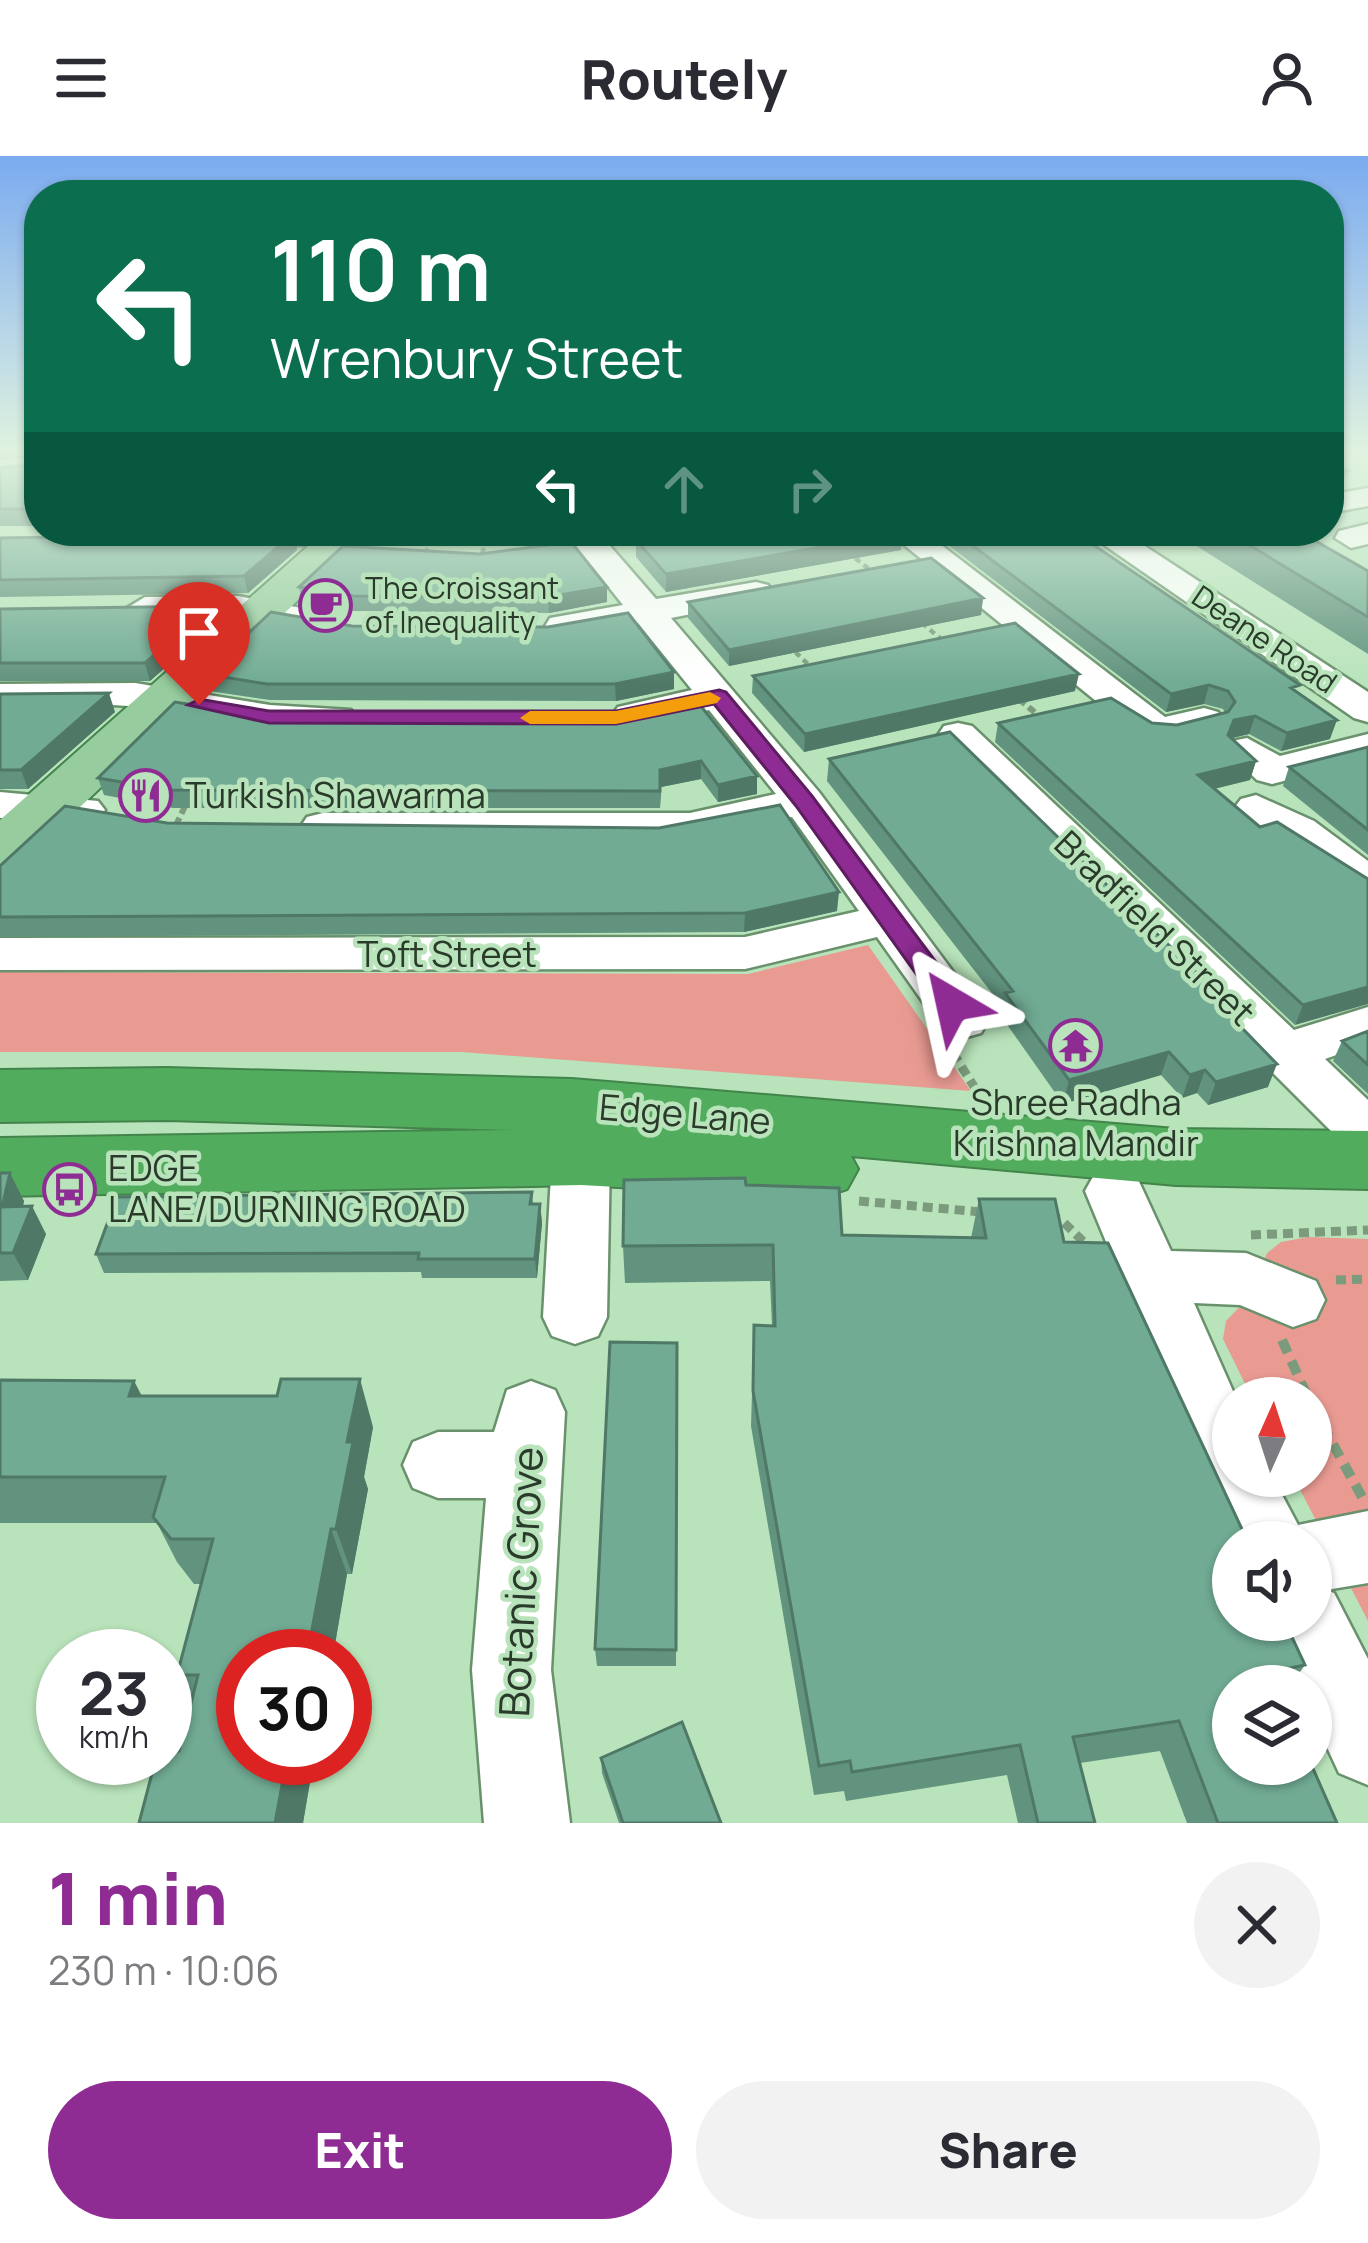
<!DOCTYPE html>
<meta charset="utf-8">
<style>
:root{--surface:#fff;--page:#f2f2f3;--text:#2b2b33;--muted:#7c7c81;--accent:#8f2c93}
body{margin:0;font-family:Manrope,sans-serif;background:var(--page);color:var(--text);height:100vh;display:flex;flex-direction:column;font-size:45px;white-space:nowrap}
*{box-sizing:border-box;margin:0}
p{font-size:39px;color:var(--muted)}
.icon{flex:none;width:66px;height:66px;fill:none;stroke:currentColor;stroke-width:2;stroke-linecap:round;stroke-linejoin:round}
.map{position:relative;height:1667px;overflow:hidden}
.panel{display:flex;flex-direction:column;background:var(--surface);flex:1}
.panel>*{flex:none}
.guide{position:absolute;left:24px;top:24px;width:1320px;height:366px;border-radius:48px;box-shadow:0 3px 9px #0004;background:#0b6e4f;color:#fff;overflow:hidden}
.needle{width:78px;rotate:3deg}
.tools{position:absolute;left:1212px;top:1221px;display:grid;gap:24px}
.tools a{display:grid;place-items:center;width:120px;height:120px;border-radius:50%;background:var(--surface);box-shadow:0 3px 9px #0004;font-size:60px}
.speed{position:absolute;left:36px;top:1473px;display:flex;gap:24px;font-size:60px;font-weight:700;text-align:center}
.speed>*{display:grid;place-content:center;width:156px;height:156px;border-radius:50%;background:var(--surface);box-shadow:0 3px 9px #0004;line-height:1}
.speed small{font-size:30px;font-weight:400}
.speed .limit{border:18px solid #d22;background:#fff;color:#111}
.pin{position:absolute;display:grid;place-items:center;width:102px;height:102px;color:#fff;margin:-123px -51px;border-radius:50% 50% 50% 0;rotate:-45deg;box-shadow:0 0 12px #0007}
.pin .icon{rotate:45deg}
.me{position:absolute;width:132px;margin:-66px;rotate:324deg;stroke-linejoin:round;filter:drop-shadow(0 0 9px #0008)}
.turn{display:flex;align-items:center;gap:42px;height:252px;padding:0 48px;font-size:54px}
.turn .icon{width:156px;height:156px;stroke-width:2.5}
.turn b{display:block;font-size:84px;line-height:102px}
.lanes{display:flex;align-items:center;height:114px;padding:0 48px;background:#0003;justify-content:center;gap:60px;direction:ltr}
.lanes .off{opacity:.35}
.round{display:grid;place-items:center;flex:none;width:126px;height:126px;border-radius:63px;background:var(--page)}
.overview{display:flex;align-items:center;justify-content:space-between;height:204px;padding:0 48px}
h1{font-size:72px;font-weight:800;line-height:90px;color:var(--accent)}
.action{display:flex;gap:24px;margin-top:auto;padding:24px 48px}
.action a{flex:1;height:138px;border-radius:72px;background:var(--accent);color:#fff;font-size:48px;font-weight:800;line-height:138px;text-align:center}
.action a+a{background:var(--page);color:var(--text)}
header{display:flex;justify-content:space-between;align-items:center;height:156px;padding:0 48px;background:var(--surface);font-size:54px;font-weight:800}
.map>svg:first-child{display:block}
</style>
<header><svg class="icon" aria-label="menu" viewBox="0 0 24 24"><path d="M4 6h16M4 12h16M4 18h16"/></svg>Routely<svg class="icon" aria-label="person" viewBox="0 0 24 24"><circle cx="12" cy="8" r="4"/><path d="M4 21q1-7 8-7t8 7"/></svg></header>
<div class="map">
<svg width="1368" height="1667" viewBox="0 0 1368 1667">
<rect width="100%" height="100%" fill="#b9e4bb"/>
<path fill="#e99b92" d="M 868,789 L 971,935 L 461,896 L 0,896 L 0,816 L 748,818 Z
M 1308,1081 L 1368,1083 L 1368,1465 L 1293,1320 L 1311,1320 L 1311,1242 L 1252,1242 L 1223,1183 L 1226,1165 L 1250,1140 L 1267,1097 L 1281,1086 Z"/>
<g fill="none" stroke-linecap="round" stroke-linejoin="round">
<defs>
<path id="minor" d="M 1368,332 L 1368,350 L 1329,357 L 1329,339 Z
M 1368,368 L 1368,388 L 1351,392 L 1335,382 L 1339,375 Z
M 162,375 L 360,375 L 363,379 L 347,389 L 175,390 L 164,387 Z
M 564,375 L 597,375 L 656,443 L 756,426 L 768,429 L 773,436 L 768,443 L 671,462 L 819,636 L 989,864 L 981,877 L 963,882 L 945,877 L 877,781 L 745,813 L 0,814 L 0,782 L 745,781 L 859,755 L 792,661 L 690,683 L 307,679 L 301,670 L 307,661 L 323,657 L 690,657 L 776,638 L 709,554 L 632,571 L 618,567 L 612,559 L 618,551 L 692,534 L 638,467 L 563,481 L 550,478 L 545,470 L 550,462 L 623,449 Z
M 887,375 L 923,375 L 1165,561 L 1204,552 L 1218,556 L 1224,564 L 1218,572 C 1194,578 1168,590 1144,584 Z
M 1084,375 L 1122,375 L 1368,536 L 1368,566 L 1354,562 Z
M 238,440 L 317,455 L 322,463 L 304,474 L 238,462 L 145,463 L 127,452 L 145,441 Z
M 135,527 L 270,549 L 351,554 L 357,562 L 351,570 C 283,587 207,560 139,551 C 94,546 46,551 0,552 L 0,528 Z
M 958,567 L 972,570 L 1294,874 L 1368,851 L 1368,888 L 1325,903 L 1368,944 L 1368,1014 L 1348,1007 L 1332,976 L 944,588 L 938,579 L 944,570 Z
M 1368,578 L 1368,603 L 1272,628 L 1257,624 L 1226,594 L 1232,585 L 1247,582 L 1280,600 Z
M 0,636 L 98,645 L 105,654 L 98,663 L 0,662 Z
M 1256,639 L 1314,665 L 1368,705 L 1368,742 C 1356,739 1240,661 1234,652 L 1241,643 Z
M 581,979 L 601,985 L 610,1001 L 607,1161 L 598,1180 L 575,1188 L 552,1180 L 543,1161 L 552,1001 L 561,985 Z
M 1115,1012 L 1136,1019 L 1171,1095 L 1246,1097 L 1316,1125 L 1325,1144 L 1316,1163 L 1293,1171 L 1240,1149 L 1194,1147 L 1236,1242 L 1233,1320 L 1272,1320 L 1298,1369 L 1368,1355 L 1368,1427 L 1326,1434 L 1334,1437 L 1368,1503 L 1368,1629 L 1339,1617 L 1311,1557 L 1311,1530 L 1298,1530 L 1269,1464 L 1311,1464 L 1311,1386 L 1233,1386 L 1233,1392 L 1085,1035 L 1094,1019 Z
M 531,1225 L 555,1234 L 565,1256 L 551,1514 L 570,1667 L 484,1667 L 472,1514 L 486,1342 L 438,1342 L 413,1332 L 403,1309 L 413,1286 L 438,1276 L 494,1276 L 507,1234 Z"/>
<path id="major" d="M 325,375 L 371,375 L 21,707 L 0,713 L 0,664 Z"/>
<path id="highway" d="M 167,912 L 572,923 L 1176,973 L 1368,975 L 1368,1033 L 1176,1029 L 851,1000 L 858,1013 L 847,1033 L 820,1042 L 581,1029 L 0,1040 L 0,982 L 514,974 L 167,964 L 0,966 L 0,914 Z"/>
</defs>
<use href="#minor" stroke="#69916c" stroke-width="5"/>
<use href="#major" stroke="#43844c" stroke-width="4"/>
<use href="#highway" stroke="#43844c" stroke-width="4"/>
<path stroke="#7b9b7c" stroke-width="4.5" stroke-dasharray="6 4.5" stroke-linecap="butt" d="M 847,396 L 873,416
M 425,398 L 436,375
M 482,398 L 490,375
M 922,467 L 941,483
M 788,489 L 812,512"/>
<path stroke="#7b9b7c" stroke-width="6" stroke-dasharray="8 4.5" stroke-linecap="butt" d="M 1019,543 L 1039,560
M 176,669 L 188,644"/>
<path stroke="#7b9b7c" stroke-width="9" stroke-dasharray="10 6" stroke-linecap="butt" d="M 953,897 L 980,940
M 859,1045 L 981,1056
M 1050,1062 L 1060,1063 L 1085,1087
M 1251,1079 L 1368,1074
M 1336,1124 L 1368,1123"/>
<path stroke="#7b9b7c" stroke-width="10" stroke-dasharray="14 9" stroke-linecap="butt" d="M 1282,1184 L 1308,1242
M 1311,1248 L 1362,1341"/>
<use href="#minor" fill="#fff" fill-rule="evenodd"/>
<use href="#major" fill="#97cd9e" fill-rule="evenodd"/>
<use href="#highway" fill="#51ac5d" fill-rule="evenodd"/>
</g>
<path fill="#61937e" d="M 39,295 L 39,370 L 0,370 L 0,312 L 37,308 L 37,300 L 0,304 Z
M 373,375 L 560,375 L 482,383 L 375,377 Z
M 930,375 L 1073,375 L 1297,536 L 1330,583 L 1281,595 L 1249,578 L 1232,582 L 1256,605 L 1250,624 L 1214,633 L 1260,671 L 1365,722 L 1295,869 L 995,586 L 998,567 L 1152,567 L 1177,569 L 1225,557 L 1223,553 L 1204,548 L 1166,556 Z
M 1176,375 L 1298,375 L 1368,415 L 1368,498 L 1176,377 Z
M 294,377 L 297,394 L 248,437 L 0,441 L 0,382 Z
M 636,384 L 901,394 L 666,436 L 636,401 Z
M 299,431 L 607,431 L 607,446 L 549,457 L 355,455 L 302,446 Z
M 983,442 L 981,459 L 729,510 L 688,462 L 688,446 Z
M 0,453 L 215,467 L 150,525 L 0,525 Z
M 352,470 L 674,516 L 674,533 L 616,545 L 270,544 L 209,535 L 205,518 Z
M 753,520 L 1075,535 L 804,596 L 752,537 Z
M 0,538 L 115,556 L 28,633 L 0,633 Z
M 266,560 L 615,561 L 757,620 L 757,638 L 718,646 L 701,623 L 661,631 L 660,652 L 173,652 L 104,639 L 98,622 Z
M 1368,591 L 1368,699 L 1283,630 L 1289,611 Z
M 829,603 L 1213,843 L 1268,931 L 1208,949 L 1197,937 L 1182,942 L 1161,919 L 1063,948 L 1001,860 L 1002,850 L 827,625 Z
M 167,667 L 659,672 L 837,755 L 744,776 L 0,781 L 0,710 Z
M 1368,875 L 1368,938 L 1333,905 L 1342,885 Z
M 0,1017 L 24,1045 L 23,1051 L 46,1078 L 28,1124 L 0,1125 Z
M 746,1029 L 842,1079 L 971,1082 L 979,1043 L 1064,1086 L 1305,1509 L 1290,1530 L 1233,1530 L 1337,1667 L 1187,1667 L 1160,1595 L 1080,1607 L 1095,1667 L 1018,1667 L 1007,1619 L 846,1645 L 844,1635 L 814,1639 L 751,1270 L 754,1169 L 772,1170 L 770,1125 L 625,1127 L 623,1090 Z
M 532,1036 L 533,1048 L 540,1048 L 542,1067 L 537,1122 L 422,1122 L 421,1116 L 104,1117 L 96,1098 Z
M 677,1187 L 676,1510 L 597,1510 L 595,1493 Z
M 0,1224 L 134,1225 L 142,1240 L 373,1271 L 364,1321 L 368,1333 L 352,1418 L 347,1418 L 333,1500 L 243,1500 L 314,1602 L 303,1667 L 139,1667 L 179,1595 L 192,1543 L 177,1519 L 201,1428 L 194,1428 L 177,1406 L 157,1367 L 0,1367 Z
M 601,1602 L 721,1667 L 619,1667 L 602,1617 Z"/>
<path fill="#4f7867" d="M 0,295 L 39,295 L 39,300 L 0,304 Z
M 1347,315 L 1343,326 L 1329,329 L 1329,318 Z
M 481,375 L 560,375 L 482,383 Z
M 294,377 L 297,394 L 248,437 L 244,420 Z
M 903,377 L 901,394 L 666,436 L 666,418 Z
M 607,431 L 607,446 L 549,457 L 548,441 Z
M 983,442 L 981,459 L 729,510 L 729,494 Z
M 211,450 L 215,467 L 150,525 L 145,507 Z
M 674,516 L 674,533 L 616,545 L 615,528 Z
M 1079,518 L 1075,535 L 804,596 L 805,578 Z
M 1209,529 L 1204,548 L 1166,556 L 1171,538 Z
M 109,537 L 115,556 L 28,633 L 21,614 Z
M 1255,560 L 1249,578 L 1228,583 L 1234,564 Z
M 1337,564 L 1330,583 L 1281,595 L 1287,577 Z
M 701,605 L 701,623 L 661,631 L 660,652 L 660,614 Z
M 1256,605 L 1250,624 L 1193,638 L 1198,619 Z
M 757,620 L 757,638 L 718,646 L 718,629 Z
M 839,736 L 837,755 L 744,776 L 745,757 Z
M 1368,831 L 1368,848 L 1295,869 L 1303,849 Z
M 1169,896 L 1161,919 L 1063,948 L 1069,924 Z
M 1277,908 L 1268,931 L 1208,949 L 1216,926 Z
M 1205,914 L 1197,937 L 1182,942 L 1190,919 Z
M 10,1017 L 24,1045 L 16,1079 L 2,1051 Z
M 540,1048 L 542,1067 L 537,1122 L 535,1103 Z
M 32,1050 L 46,1078 L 28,1124 L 13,1097 Z
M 360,1223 L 373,1271 L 364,1321 L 368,1333 L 352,1418 L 336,1373 L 347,1286 Z
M 134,1225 L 157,1273 L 129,1240 Z
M 331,1373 L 347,1418 L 333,1500 L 307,1500 Z
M 287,1602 L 314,1602 L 303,1667 L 275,1667 Z"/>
<path fill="#71ab93" stroke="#4f7867" stroke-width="3" d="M 37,295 L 39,295 L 39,353 L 0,353 L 0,312 L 37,308 Z
M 1329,306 L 1347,315 L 1329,318 Z
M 691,375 L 901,375 L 903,377 L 666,418 L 636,384 Z
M 953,375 L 1073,375 L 1300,529 L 1291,532 L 1337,564 L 1287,577 L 1255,560 L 1234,564 L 1228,579 L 1256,605 L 1198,619 L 1260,671 L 1277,666 L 1368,723 L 1368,831 L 1303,849 L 998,567 L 1111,542 L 1152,567 L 1177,569 L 1228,556 L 1235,546 L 1228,535 L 1209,529 L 1171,538 Z
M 1226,375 L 1298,375 L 1368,415 L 1368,461 Z
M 294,377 L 244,420 L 0,424 L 0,382 Z
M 571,386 L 607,431 L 548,441 L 353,440 L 299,431 L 343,390 L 480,398 Z
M 931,402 L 983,442 L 729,494 L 688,446 Z
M 211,450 L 145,507 L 0,507 L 0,453 Z
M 271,456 L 352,470 L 548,471 L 628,457 L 674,516 L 615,528 L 267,528 L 205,518 Z
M 1015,467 L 1079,518 L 805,578 L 753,520 Z
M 109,537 L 21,614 L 0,614 L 0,538 Z
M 696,544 L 757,620 L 718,629 L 701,605 L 660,614 L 660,635 L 168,634 L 98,622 L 175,546 L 266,560 L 615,561 Z
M 950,576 L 1216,835 L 1208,837 L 1277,908 L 1216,926 L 1205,914 L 1190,919 L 1169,896 L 1069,924 L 1005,837 L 1013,835 L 829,603 Z
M 1368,591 L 1368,674 L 1289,611 Z
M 780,649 L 839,736 L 745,757 L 0,761 L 0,710 L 65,650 L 167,667 L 659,672 Z
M 1368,875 L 1368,909 L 1342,885 Z
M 0,1017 L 10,1017 L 2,1051 L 32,1050 L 13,1097 L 0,1097 Z
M 745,1022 L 746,1029 L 839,1032 L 842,1079 L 986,1082 L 979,1043 L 1055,1043 L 1064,1086 L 1108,1087 L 1248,1386 L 1233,1386 L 1233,1464 L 1284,1464 L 1305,1509 L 1270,1516 L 1276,1530 L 1233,1530 L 1233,1608 L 1311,1608 L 1337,1667 L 1218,1667 L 1179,1565 L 1073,1581 L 1095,1667 L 1038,1667 L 1020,1589 L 852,1616 L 850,1605 L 819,1610 L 753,1235 L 754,1169 L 775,1170 L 773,1089 L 623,1090 L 624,1024 Z
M 532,1036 L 530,1048 L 540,1048 L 535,1103 L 418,1103 L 419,1097 L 96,1098 L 117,1041 Z
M 610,1186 L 677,1187 L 676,1494 L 595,1493 Z
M 281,1223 L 360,1223 L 347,1286 L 353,1286 L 336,1373 L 331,1373 L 307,1500 L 243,1500 L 243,1602 L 287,1602 L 275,1667 L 139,1667 L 156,1602 L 165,1602 L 165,1595 L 179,1595 L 198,1519 L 177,1519 L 213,1383 L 171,1383 L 153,1361 L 165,1321 L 0,1321 L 0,1224 L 134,1225 L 129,1240 L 277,1240 Z
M 682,1566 L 721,1667 L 623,1667 L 601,1602 Z"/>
<linearGradient id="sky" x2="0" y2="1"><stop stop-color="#7babf0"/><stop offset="0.56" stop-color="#e0f3e0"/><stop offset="1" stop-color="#e0f3e0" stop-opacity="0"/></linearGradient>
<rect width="1368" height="528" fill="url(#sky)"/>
<path fill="#8f2c93" stroke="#5d1d60" stroke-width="3" d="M 719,534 L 726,536 L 812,640 L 962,841 L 962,854 L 942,854 L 796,650 L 714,548 L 616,568 L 269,567 L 188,549 L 199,543 L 269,555 L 616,555 Z"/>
<path fill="#f59e0b" d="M 710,536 L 721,542 L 717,547 L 616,568 L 530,568 L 520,562 L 530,555 L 616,555 Z"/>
<defs>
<symbol id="cafe-ring" viewBox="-11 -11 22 22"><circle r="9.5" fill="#b9e4bb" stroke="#8f2c93" stroke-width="1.5"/><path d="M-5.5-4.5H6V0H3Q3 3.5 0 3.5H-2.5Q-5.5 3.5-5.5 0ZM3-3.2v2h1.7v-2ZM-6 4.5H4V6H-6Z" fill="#8f2c93"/></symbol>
<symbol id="restaurant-ring" viewBox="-11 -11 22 22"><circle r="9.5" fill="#b9e4bb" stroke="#8f2c93" stroke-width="1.5"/><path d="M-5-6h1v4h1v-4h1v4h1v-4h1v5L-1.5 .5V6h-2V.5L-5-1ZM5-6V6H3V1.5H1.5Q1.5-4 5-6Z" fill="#8f2c93"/></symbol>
<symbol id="temple-ring" viewBox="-11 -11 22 22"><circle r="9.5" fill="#b9e4bb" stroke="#8f2c93" stroke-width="1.5"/><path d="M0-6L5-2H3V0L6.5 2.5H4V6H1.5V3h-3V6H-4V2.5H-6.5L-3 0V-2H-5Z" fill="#8f2c93"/></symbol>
<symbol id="bus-ring" viewBox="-11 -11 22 22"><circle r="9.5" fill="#b9e4bb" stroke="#8f2c93" stroke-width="1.5"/><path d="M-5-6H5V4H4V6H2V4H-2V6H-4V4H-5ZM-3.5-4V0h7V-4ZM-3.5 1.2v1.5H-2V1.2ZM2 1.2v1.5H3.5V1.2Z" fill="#8f2c93"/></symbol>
</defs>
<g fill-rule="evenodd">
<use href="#cafe-ring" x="296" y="420" width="59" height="59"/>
<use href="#restaurant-ring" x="116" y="610" width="59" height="59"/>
<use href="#temple-ring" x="1046" y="860" width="59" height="59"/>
<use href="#bus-ring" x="40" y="1004" width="59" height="59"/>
</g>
<g text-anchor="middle" stroke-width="9" stroke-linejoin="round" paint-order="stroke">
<g font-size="30" fill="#2a3b2b" stroke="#b9e4bb" text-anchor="start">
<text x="365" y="443">The Croissant<tspan x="365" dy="34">of Inequality</tspan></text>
</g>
<g font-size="30" fill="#2a3b2b" stroke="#b9e4bb">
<text transform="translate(1264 484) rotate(34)" y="10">Deane Road</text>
</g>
<g font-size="36" fill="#2a3b2b" stroke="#b9e4bb" text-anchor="start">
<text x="185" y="652">Turkish Shawarma</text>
<text x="1076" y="959" text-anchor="middle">Shree Radha<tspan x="1076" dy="41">Krishna Mandir</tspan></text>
<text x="108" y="1025">EDGE<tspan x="108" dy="41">LANE/DURNING ROAD</tspan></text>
</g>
<g font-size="36" fill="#2a3b2b" stroke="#b9e4bb">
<text transform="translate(1155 772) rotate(44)" y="13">Bradfield Street</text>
<text x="447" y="811">Toft Street</text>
<text transform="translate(685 958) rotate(5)" y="13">Edge Lane</text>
</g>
<g font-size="42" fill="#2a3b2b" stroke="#b9e4bb">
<text transform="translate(521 1426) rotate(-87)" y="15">Botanic Grove</text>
</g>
</g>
</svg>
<div class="tools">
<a><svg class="needle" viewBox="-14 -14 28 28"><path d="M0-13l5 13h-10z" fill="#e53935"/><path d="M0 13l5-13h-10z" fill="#7c7c81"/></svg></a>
<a><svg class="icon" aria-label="sound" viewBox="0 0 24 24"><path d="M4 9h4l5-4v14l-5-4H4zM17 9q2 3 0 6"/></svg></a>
<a><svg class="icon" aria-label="layers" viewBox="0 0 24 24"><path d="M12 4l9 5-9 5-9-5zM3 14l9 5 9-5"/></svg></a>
</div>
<div class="speed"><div>23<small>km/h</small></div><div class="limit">30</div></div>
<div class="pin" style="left:199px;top:549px;background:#d93025"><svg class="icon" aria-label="arrive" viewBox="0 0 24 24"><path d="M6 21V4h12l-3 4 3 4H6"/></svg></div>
<svg class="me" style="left:952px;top:848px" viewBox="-20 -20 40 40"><path d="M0-17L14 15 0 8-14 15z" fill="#8f2c93" stroke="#fff" stroke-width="4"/></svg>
<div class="guide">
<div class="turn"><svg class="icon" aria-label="left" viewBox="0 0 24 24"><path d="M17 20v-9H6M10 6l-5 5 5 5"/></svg><div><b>110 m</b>Wrenbury Street</div></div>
<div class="lanes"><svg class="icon" aria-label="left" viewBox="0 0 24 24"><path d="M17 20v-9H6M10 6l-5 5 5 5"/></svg><svg class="icon off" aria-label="ahead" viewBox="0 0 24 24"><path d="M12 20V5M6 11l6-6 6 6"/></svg><svg class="icon off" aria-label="right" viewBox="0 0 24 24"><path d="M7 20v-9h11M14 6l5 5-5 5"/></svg></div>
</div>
</div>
<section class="panel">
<div class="overview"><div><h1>1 min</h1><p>230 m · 10:06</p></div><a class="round"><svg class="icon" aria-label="close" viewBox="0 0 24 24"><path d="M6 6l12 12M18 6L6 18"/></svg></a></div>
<div class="action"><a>Exit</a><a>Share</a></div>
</section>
